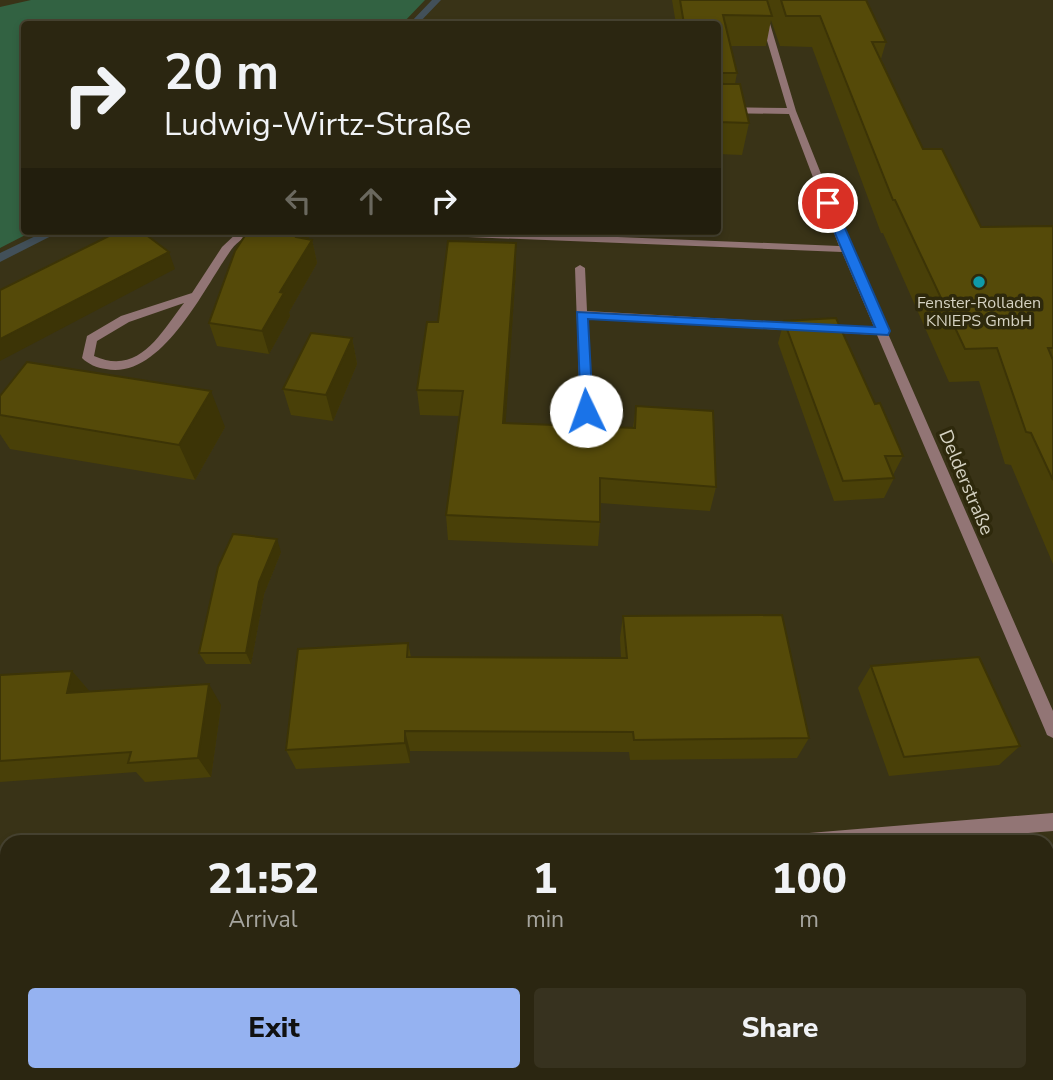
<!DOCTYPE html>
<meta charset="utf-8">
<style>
:root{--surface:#2b2611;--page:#37321f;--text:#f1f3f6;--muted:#a6a59f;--line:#474331;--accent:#95b2f1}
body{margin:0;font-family:"Nunito Sans",sans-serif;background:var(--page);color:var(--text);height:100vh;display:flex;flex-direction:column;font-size:26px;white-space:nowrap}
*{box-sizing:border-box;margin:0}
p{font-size:23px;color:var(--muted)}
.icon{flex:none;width:38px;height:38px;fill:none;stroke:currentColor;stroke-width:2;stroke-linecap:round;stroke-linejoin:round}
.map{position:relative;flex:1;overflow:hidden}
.drawer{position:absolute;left:0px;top:835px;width:1054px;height:247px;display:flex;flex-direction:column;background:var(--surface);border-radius:21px 21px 0 0;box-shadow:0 4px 10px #0003,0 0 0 2px var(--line)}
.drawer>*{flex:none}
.guide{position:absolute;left:21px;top:21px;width:700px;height:214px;border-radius:7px;box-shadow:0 4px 10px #0003,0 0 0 2px var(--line);background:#2b2611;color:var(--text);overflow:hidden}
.pin{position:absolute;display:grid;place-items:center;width:60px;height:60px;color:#fff;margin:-30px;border:4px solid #fff;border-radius:50%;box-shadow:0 2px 7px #0007}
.me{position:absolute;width:77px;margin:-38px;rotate:357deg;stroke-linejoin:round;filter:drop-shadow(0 0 5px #0008)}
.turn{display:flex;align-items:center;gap:24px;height:147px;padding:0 28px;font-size:32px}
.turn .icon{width:91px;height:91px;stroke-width:2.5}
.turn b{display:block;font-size:49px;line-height:60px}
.lanes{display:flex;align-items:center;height:66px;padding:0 28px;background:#0003;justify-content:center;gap:35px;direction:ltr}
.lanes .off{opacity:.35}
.eta{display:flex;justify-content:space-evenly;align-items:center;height:119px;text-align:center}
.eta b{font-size:42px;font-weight:800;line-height:49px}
.primary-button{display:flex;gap:14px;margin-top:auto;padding:14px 28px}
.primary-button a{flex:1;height:80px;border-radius:7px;background:var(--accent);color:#111;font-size:28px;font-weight:800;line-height:80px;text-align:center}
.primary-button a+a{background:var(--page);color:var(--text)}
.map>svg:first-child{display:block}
</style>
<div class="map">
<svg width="1053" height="1080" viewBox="0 0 1053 1080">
<rect width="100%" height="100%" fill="#393317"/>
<path fill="#326242" d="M 31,0 L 425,0 L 402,24 L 24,24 L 24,231 L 33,231 L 0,248 L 0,7 Z"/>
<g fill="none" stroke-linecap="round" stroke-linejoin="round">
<path fill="#425059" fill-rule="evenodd" d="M 432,0 L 441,0 L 418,24 L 409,24 Z
M 46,231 L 61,231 L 0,262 L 0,253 Z"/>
<path fill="#927575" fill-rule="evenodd" d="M 624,1074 L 644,1074 L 645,1080 L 625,1080 Z"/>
<path fill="#927575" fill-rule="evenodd" d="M 755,0 L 763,0 L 796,111 L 851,249 L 1053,711 L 1053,738 L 1047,735 L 1045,730 L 877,335 L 824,332 L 818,328 L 824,324 L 874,327 L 842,252 L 395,234 L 390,231 L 473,231 L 839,246 L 789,114 L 718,113 L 718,107 L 787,108 Z
M 239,231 L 252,231 C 244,238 235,243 229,253 C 203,290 161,380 106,369 C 97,368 88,364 82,358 L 87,336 L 121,316 L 192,293 L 222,247 ZM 184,303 C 160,334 139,376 94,356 L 97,341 L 129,322 Z
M 580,265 L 585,268 L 587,311 L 800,323 L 806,327 L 800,331 L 588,318 L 592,411 L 586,415 L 580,411 L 575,268 Z"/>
<path fill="#927575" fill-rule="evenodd" d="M 1053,813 L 1053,831 L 918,842 L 800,842 L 803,836 L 809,833 Z
M 7,877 L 7,895 L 0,896 L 0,878 Z"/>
</g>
<path fill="#494008" d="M 672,0 L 866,0 L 886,42 L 881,59 L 923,149 L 981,227 L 1053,226 L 1053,564 L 1011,465 L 1005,464 L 979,381 L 949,382 L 883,233 L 881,233 L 812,47 L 780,46 L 771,20 L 766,46 L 731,46 L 737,73 L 735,84 L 749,123 L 742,155 L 718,154 L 718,24 L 676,24 Z
M 248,231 L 311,231 L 308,239 L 312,240 L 317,263 L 289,312 L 290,316 L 269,354 L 217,346 L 209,323 Z
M 516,243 L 516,269 L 505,423 L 633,428 L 636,406 L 716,487 L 710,511 L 600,503 L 600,522 L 598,546 L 448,540 L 446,515 L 459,416 L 420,415 L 417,390 L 438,322 Z
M 784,321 L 903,456 L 893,475 L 894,478 L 884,498 L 834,501 L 778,343 Z
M 352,338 L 357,364 L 333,421 L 291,415 L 283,389 Z
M 0,396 L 225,427 L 195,480 L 10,449 L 0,434 Z
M 281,552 L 264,594 L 251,664 L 206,664 L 199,653 Z
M 623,616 L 809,738 L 797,758 L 630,760 L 629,752 L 410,751 L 410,763 L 296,769 L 286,750 L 408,643 L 411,657 L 621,658 L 620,638 Z
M 871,666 L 1020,746 L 999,765 L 889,776 L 858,688 Z
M 72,671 L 89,691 L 221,705 L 211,777 L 145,782 L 136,772 L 0,782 L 0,675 Z
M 1051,978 L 1053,978 L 1053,1080 L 1044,1080 L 1042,1074 L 1046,1074 L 1046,980 Z
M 669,1074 L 870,1074 L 872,1080 L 670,1080 Z"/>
<path fill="#3c3406" d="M 298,231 L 311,231 L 304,253 L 312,240 L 317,263 L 289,312 L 290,316 L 269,354 L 262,331 L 280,292 Z
M 516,243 L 516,269 L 504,448 L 503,423 Z
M 169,252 L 175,269 L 0,361 L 0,339 Z
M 352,338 L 357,364 L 333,421 L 326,395 Z
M 211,391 L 225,427 L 195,480 L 179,445 Z
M 277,539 L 281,552 L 264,594 L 251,664 L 246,653 L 259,582 Z
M 72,671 L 90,692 L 67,693 Z
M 209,684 L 221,705 L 211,777 L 198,758 Z
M 405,731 L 410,751 L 410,763 L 405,743 Z
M 147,1074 L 167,1074 L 167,1080 L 147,1080 Z"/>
<path fill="#554a09" stroke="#3c3406" stroke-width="2" d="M 680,0 L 767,0 L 772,16 L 723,15 L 737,73 L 722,73 L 721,81 L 723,84 L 740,84 L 749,123 L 718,122 L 718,24 L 684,24 Z
M 781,0 L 866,0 L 886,42 L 872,42 L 923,149 L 942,149 L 981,227 L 1053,226 L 1053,348 L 1048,348 L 1053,360 L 1053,480 L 1031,433 L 1026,432 L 997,348 L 965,349 L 895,200 L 893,200 L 820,16 L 786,16 Z
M 421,22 L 601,24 L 420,24 Z
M 119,231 L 141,231 L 169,252 L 0,339 L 0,290 Z
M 248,231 L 298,231 L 296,237 L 312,240 L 280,292 L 284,293 L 262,331 L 209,323 L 235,251 Z
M 448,241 L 516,243 L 503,423 L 635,428 L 636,406 L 713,411 L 716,487 L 600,478 L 600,522 L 446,515 L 463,391 L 417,390 L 427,322 L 438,322 Z
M 836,318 L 875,404 L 880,403 L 903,456 L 885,456 L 894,478 L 843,481 L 784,321 Z
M 311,333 L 352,338 L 326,395 L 283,389 Z
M 27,362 L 211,391 L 179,445 L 0,415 L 0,396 Z
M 233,534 L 277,539 L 259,582 L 246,653 L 199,653 L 218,567 Z
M 782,615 L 809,738 L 634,740 L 633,732 L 405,731 L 405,743 L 286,750 L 298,649 L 408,643 L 407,657 L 627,658 L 623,616 Z
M 979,657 L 1020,746 L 904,757 L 871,666 Z
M 72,671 L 67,693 L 209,684 L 198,758 L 128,763 L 131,752 L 0,761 L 0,675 Z
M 7,1047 L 7,1074 L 147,1074 L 147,1080 L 0,1080 L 0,1048 Z
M 426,1074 L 554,1074 L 555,1080 L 408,1080 L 408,1078 L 426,1077 Z
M 688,1074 L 870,1074 L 872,1080 L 689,1080 Z"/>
<path fill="#1a73e8" stroke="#114b97" stroke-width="2" d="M 828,200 L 834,203 L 890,331 L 888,335 L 588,319 L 593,411 L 586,416 L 581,415 L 577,312 L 875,327 L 822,203 Z"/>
<circle fill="#0f9aa8" stroke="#2e290c" stroke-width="2.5" cx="979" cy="282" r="7"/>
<g text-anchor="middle" stroke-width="7" stroke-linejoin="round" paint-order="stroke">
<g font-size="16" fill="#d5d2c2" stroke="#2e290c">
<text x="979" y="308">Fenster-Rolladen<tspan x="979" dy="18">KNIEPS GmbH</tspan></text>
</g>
<g font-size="19" fill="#d5d2c2" stroke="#2e290c">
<text transform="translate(967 482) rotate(67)" y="7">Delderstraße</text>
</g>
</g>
</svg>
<div class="pin" style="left:828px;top:203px;background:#d93025"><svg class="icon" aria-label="arrive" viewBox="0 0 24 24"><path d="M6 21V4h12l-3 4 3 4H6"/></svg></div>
<svg class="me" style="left:586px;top:411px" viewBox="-20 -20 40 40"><circle r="19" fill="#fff"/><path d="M0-13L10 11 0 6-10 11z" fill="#1a73e8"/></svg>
<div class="guide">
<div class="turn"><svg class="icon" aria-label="right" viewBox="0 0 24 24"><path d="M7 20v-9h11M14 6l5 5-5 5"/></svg><div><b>20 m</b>Ludwig-Wirtz-Straße</div></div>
<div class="lanes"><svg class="icon off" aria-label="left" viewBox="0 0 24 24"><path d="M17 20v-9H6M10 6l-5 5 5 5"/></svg><svg class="icon off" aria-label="ahead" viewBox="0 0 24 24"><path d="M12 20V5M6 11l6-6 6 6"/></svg><svg class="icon" aria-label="right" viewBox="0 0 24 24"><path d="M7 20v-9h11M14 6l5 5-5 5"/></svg></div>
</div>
<section class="drawer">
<div class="eta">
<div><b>21:52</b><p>Arrival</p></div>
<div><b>1</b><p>min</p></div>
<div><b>100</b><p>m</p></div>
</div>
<div class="primary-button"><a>Exit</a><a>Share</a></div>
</section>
</div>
